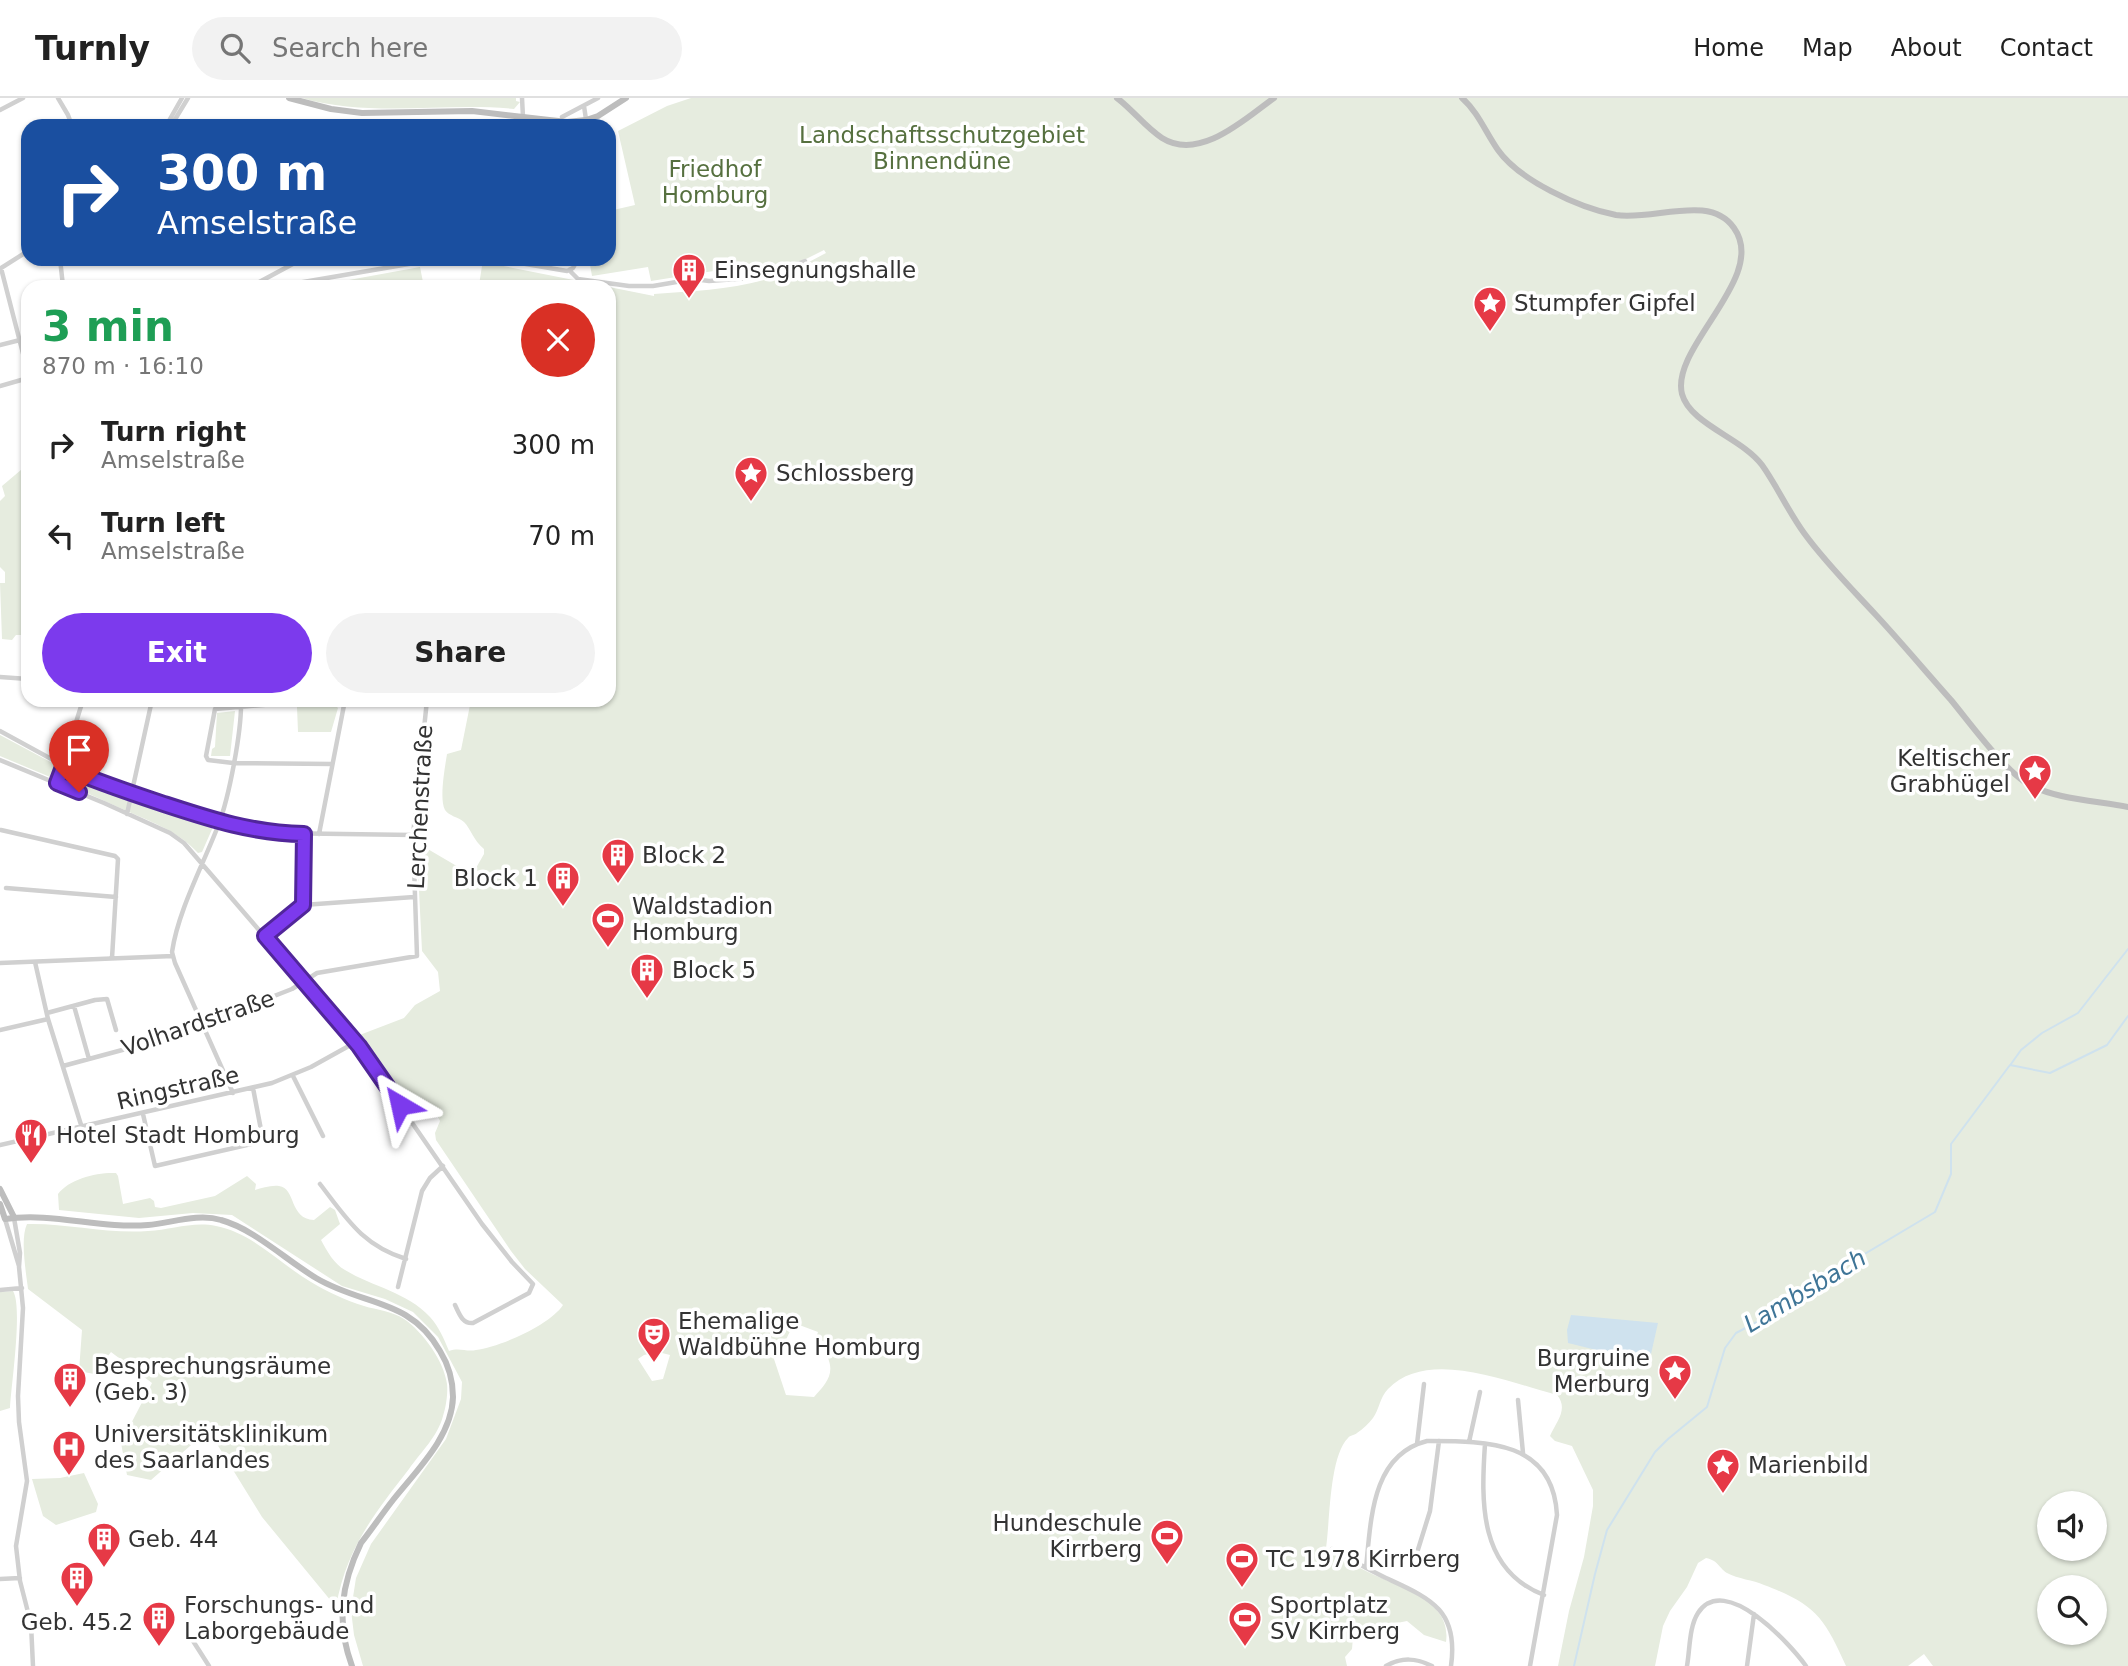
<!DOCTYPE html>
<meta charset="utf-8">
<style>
:root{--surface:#fff;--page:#f2f2f2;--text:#222;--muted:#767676;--line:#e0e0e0;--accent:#7c3aed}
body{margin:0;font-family:"DejaVu Sans",sans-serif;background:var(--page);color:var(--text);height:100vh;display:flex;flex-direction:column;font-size:26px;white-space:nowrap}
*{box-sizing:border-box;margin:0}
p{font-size:23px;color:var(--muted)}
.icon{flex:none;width:38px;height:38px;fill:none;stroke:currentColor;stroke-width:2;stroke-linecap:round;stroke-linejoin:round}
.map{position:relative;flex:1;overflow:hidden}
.details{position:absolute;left:21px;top:182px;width:595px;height:427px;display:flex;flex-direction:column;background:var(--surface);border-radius:21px;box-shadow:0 2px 5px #0004}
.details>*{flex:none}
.hud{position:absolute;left:21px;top:21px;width:595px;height:147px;border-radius:21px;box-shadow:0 2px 5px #0004;background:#1a4fa0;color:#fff;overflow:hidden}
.fabs{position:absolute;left:2037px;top:1393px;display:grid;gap:14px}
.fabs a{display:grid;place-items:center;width:70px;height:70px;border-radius:50%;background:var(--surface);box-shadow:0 2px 5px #0004;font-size:35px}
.pin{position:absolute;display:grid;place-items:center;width:60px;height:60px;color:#fff;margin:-72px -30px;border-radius:50% 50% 50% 0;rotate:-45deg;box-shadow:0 0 7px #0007}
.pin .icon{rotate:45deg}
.me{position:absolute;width:77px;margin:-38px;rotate:324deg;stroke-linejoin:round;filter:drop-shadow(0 0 5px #0008)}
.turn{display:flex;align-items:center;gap:24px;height:147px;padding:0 21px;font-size:32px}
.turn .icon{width:91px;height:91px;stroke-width:2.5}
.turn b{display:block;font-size:49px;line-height:60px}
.round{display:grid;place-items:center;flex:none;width:74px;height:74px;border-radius:37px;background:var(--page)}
.summary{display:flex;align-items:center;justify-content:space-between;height:119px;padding:0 21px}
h1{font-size:42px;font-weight:700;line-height:52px;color:#1e9e55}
.primary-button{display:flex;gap:14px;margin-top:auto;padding:14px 21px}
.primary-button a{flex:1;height:80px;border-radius:42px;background:var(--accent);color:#fff;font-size:28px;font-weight:700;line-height:80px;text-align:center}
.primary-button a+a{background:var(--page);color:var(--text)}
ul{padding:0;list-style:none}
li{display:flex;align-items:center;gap:21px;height:91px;padding:0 21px}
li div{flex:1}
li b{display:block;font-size:26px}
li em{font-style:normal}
header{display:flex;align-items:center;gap:42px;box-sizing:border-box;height:98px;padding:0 35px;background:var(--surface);border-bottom:2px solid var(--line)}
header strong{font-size:33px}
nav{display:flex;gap:38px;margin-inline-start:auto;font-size:24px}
.search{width:490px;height:63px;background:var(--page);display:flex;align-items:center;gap:18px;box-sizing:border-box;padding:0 24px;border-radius:38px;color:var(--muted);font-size:26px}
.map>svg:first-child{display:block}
</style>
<header>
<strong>Turnly</strong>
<div class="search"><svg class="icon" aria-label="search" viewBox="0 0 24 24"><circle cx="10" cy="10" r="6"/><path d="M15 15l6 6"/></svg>Search here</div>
<nav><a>Home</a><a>Map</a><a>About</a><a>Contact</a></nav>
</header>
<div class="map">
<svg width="2128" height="1568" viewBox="0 0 2128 1568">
<rect width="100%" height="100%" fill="#fff"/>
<path fill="#e6ecdf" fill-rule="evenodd" d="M 302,0 L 516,0 L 516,3 L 520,4 L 514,11 C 444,4 371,20 302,0 Z
M 691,0 L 2128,0 L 2128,1568 L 1933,1568 L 1924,1556 L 1908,1568 L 1846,1568 C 1824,1519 1815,1506 1764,1487 C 1753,1482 1738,1481 1727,1475 C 1718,1469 1719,1463 1706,1460 L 1698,1465 L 1687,1489 L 1670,1513 L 1663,1528 L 1655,1568 L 1558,1568 L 1569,1513 L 1584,1459 L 1593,1408 L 1593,1392 L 1572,1348 L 1555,1343 L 1550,1338 C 1556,1324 1569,1311 1557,1297 C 1510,1285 1428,1249 1388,1291 C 1380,1299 1379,1312 1373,1320 C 1369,1325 1363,1331 1357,1335 C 1355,1337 1350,1337 1348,1340 C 1329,1359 1330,1424 1326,1450 C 1339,1458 1353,1467 1368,1474 C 1398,1489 1452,1501 1446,1544 L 1424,1537 L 1407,1523 L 1397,1525 L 1369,1539 L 1358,1536 L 1353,1539 L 1352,1551 L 1345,1559 L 1347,1568 L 363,1568 L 354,1537 L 351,1512 L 356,1480 L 371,1446 L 446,1341 L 461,1301 L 462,1284 L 438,1239 L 413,1214 L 385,1201 L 342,1188 L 232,1117 L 193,1115 L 139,1120 L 59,1112 L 58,1096 C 69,1081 97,1074 116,1075 L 118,1078 L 123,1106 L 150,1100 L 154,1103 L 155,1109 L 161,1110 L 215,1098 L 247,1078 L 256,1086 L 255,1092 C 262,1090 271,1087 279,1088 C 296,1090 289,1121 314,1122 L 330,1109 L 335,1112 L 340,1126 L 321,1142 C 327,1153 334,1166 345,1172 C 373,1189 407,1194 430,1219 C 439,1229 444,1241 449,1253 C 459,1249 466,1254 476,1252 C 500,1249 550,1227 563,1207 L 525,1171 L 511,1153 L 436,1042 L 435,1035 L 440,1023 L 437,1017 L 414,1014 L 357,938 L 404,920 L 415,907 L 440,893 L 438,874 L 422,853 L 417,752 L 426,750 L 472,777 L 484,756 L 484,751 C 473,742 471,731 464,724 C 458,719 449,718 445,712 C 439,701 445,669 447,656 L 461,652 L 471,602 L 609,602 L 609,189 L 457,189 L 479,187 L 482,168 L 493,166 L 624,192 L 654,198 L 654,196 C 698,193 744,191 786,175 C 799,170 812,162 826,155 L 824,152 L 796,166 L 751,177 L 745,168 L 651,183 L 648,169 L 592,178 L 589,161 L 609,161 L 609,113 L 635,107 L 618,33 L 667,8 ZM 794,1225 L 818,1234 L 816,1240 L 827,1245 C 825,1253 827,1255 829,1263 C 834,1278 824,1288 814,1299 L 786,1297 L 772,1255 L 780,1254 ZM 658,1254 L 670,1257 L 663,1281 L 652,1283 L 638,1261 L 644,1257 ZM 2049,1405 L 2095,1405 L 2095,1451 L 2049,1451 ZM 2049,1489 L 2095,1489 L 2095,1535 L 2049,1535 Z
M 420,169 L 424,189 L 328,189 L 327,186 Z
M 28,366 L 28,537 L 16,537 L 12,542 L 2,541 L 0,485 L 5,485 L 5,474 L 0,469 L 0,403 L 5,398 L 2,388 Z
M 334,606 L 338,610 L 331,634 L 298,634 L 297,609 Z
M 235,613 L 230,658 L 211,658 L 212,651 L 215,649 L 217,615 Z
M 0,637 L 73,676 L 210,726 L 213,729 L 202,754 L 198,755 C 179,734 154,725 129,714 C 86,694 43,676 0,658 Z
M 27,1126 C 67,1125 107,1136 148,1133 C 171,1132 193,1123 216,1128 C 253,1135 280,1166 311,1184 C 328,1194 345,1202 364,1208 C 377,1212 392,1213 404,1221 C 423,1234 444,1263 447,1286 C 448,1296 446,1309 443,1318 C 438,1338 421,1354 409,1371 C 374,1416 346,1451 336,1509 L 262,1419 L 212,1338 L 198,1341 L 151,1382 L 127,1377 L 121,1345 L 152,1285 L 111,1254 L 94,1276 L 79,1273 L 82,1232 L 28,1191 C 26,1174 20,1141 27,1126 Z
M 13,1193 C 23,1209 11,1288 10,1310 L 0,1313 L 0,1194 Z
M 84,1375 L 98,1406 L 96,1414 L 56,1427 L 43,1418 L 32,1381 L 60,1380 Z"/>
<path fill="#cfe2ee" d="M 1571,1217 L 1658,1225 L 1649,1265 L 1568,1245 L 1567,1232 Z"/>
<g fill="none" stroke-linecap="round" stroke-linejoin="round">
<path stroke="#cfe2ee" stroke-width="2" d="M 2011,966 L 2021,952 L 2042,935 L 2078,915 L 2128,851
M 1574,1568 L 1595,1476 L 1607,1432 L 1655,1354 L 1668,1341 L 1707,1309 L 1725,1250 L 1736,1235 L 1778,1213 L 1831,1176 L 1935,1114 L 1951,1076 L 1951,1046 L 2010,967 L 2050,975 L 2107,947 L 2128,918"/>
<path stroke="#d0d0d0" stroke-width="4.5" d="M 58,0 L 68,17 L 72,28
M 522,0 L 523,19
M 584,8 L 587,28
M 0,12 L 23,0
M 562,19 L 598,0
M 166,28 L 182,0
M 171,28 L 188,0
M 527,28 L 529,20
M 60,161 L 63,188
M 496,161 L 567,173 L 573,170 L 578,161
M 1,170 L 28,275
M 1,170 L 28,153
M 569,172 L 578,181 L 629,188 L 653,188 L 694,181 L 709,183 L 751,180 L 773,175 L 805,163
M 250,189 L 302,161
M 274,189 L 438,161
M 28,205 L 24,207 L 28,226
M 24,241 L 28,234
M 0,247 L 24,241 L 28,242
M 0,288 L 28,280
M 0,579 L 28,581
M 320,602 L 215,611 L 206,658 L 208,662 L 233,665 L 332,666
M 0,633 L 77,675 L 220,724 L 273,735 L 413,737
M 0,662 L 104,705 L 170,735 L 184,745 L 359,948 L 482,1126 L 512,1164 L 533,1186 L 529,1195 L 473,1225 C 462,1226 459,1215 455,1207
M 57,685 L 83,602
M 127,716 L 152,602
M 1,732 L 115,758 L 118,761 L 112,860
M 319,736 L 345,602
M 6,790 L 116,799
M 303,807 L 304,736
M 265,838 L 303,807 L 414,799
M 35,864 L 48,921 L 82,1030
M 0,865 L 173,858
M 74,908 L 89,961
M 47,915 L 95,902 L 107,901 L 116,932
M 0,932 L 48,921
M 63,968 L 137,948 L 203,926 L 292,891 L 317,875 L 417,858 L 413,737 L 427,602
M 293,978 L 323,1038
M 233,995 L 175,865 L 172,854 C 178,813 203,767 218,728 C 229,700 242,632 241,602
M 143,1016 L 155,1068 L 256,1045 L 260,1043 L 262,1037 L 253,990
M 0,1047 L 272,985 L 311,969 L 356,944
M 320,1086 C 347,1121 362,1147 406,1161
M 14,1120 L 20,1155 L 19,1169 L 23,1210 L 18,1298 L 19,1324 L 27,1383 L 16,1448 L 20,1483 L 31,1526 L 33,1568
M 5,1121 L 19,1168
M 398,1189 L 422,1093 L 430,1080 L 443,1068
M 0,1192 L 22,1190
M 1518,1302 L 1523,1355
M 1469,1344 L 1480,1294
M 1417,1346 L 1424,1286
M 1485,1346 C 1481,1405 1479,1472 1544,1497
M 1332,1451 C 1350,1461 1367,1471 1386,1480 C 1429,1500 1459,1511 1451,1568
M 1416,1458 L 1430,1413 L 1439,1343
M 1366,1470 C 1371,1423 1371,1357 1427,1343 C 1486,1343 1553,1342 1557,1417 L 1530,1568
M 0,1481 L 20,1480
M 186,1532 L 209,1568
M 1386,1568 C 1402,1559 1416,1560 1432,1568
M 1687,1568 C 1690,1551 1689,1529 1698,1515 C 1725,1474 1790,1546 1806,1568
M 1747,1568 L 1754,1516"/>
<path stroke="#bdbdbd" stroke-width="6" d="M 289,0 L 331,11 L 362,15 L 472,13 L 567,24 L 586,22 L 598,18 L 626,0
M 1117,0 C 1133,12 1145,29 1162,40 C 1200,64 1246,20 1274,0
M 1462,0 C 1478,14 1486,35 1498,52 C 1519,82 1579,110 1616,117 C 1654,123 1710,95 1734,130 C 1769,179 1670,249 1682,296 C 1690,326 1742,340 1762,367 C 1777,388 1788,413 1804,435 C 1825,464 1851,490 1875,516 C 1901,544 1926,574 1951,602 C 1970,625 2004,672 2028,686 C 2054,701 2098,703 2128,709
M 0,1091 L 14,1119
M 0,1106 L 5,1121 C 53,1114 100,1131 148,1127 C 171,1125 198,1115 221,1122 C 254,1131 286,1162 316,1180 C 363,1208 410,1200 440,1253 C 448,1266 453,1283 453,1299 C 452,1339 416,1373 393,1402 C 382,1416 372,1431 361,1445 C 341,1486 336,1525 352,1568"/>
</g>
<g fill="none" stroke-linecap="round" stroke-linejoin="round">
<defs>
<path id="route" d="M 79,694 L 57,685 L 63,669 C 95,683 128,694 161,705 C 210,721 251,735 304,736 L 303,807 L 265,838 L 359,948 L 400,1007"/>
</defs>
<use href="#route" stroke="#51269a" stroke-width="18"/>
<use href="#route" stroke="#7c3aed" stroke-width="12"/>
</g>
<defs>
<symbol id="building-pin" viewBox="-11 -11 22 30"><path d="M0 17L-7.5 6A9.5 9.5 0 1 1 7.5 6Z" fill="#e63946" stroke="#fff"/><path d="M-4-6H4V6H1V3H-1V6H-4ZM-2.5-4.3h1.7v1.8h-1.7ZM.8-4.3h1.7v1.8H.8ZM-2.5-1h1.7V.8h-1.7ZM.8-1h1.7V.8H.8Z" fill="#fff"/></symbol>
<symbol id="sight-pin" viewBox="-11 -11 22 30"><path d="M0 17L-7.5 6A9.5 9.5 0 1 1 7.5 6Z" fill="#e63946" stroke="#fff"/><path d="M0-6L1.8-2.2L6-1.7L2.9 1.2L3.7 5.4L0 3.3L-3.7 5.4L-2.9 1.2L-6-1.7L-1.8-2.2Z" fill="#fff"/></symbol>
<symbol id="stadium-pin" viewBox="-11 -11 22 30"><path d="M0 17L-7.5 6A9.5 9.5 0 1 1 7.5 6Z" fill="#e63946" stroke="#fff"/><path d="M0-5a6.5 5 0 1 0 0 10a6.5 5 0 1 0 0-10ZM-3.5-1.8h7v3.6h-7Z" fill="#fff"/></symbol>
<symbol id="restaurant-pin" viewBox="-11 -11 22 30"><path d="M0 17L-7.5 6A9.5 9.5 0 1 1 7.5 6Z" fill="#e63946" stroke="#fff"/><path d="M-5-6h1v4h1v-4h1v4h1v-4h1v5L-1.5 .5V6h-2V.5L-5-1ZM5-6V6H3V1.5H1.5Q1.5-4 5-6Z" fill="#fff"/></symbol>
<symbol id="theatre-pin" viewBox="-11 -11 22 30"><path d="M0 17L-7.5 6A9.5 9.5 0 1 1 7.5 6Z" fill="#e63946" stroke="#fff"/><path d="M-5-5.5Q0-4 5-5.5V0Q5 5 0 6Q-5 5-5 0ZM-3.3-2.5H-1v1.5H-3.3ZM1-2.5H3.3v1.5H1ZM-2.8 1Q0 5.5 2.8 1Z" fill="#fff"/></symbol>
<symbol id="hospital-pin" viewBox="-11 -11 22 30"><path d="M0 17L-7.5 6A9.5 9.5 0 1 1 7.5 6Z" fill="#e63946" stroke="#fff"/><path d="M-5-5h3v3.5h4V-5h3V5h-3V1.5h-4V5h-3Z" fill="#fff"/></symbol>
</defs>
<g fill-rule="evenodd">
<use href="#building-pin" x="670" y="153" width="38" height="52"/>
<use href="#sight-pin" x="1471" y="186" width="38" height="52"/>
<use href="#sight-pin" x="732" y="356" width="38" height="52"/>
<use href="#sight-pin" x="2016" y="654" width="38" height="52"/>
<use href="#building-pin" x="599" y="738" width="38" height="52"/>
<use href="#building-pin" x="544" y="761" width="38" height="52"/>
<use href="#stadium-pin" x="589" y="802" width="38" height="52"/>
<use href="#building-pin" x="628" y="853" width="38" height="52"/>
<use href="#restaurant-pin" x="12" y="1018" width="38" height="52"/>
<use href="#theatre-pin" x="635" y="1217" width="38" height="52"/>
<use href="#sight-pin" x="1656" y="1254" width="38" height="52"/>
<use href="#building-pin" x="51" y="1262" width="38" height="52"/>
<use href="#hospital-pin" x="50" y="1330" width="38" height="52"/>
<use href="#sight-pin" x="1704" y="1348" width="38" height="52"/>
<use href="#stadium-pin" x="1148" y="1419" width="38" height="52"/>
<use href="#building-pin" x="85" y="1422" width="38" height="52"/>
<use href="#stadium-pin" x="1223" y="1442" width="38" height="52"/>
<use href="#building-pin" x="58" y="1461" width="38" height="52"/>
<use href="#building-pin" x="140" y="1501" width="38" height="52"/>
<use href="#stadium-pin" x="1226" y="1501" width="38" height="52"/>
</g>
<g text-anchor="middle" stroke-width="7" stroke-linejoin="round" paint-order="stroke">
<g font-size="23" fill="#56703f" stroke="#fff">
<text x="942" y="45">Landschaftsschutzgebiet<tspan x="942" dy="26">Binnendüne</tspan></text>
<text x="715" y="79">Friedhof<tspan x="715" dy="26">Homburg</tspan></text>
</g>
<g font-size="23" fill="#333" stroke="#fff" text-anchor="start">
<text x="714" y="180">Einsegnungshalle</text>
<text x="1514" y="213">Stumpfer Gipfel</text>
<text x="776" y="383">Schlossberg</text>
<text x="2010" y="668" text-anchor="end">Keltischer<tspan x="2010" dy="26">Grabhügel</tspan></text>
<text x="642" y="765">Block 2</text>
<text x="538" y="788" text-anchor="end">Block 1</text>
<text x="632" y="816">Waldstadion<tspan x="632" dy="26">Homburg</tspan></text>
<text x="672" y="880">Block 5</text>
<text x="56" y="1045">Hotel Stadt Homburg</text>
<text x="678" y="1231">Ehemalige<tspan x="678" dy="26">Waldbühne Homburg</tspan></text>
<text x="1650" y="1268" text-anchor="end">Burgruine<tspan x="1650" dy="26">Merburg</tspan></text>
<text x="94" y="1276">Besprechungsräume<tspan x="94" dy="26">(Geb. 3)</tspan></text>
<text x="94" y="1344">Universitätsklinikum<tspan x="94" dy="26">des Saarlandes</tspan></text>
<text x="1748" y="1375">Marienbild</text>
<text x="1142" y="1433" text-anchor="end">Hundeschule<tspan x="1142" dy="26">Kirrberg</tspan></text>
<text x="128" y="1449">Geb. 44</text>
<text x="1266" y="1469">TC 1978 Kirrberg</text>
<text x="184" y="1515">Forschungs- und<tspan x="184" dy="26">Laborgebäude</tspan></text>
<text x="1270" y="1515">Sportplatz<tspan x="1270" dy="26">SV Kirrberg</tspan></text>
<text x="77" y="1532" text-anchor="middle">Geb. 45.2</text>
</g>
<g font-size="23" fill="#333" stroke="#fff">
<text transform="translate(420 709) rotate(-87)" y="8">Lerchenstraße</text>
<text transform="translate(198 925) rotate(-19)" y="8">Volhardstraße</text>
<text transform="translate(178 990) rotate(-13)" y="8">Ringstraße</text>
</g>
<g font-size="24" font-style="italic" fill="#3f7597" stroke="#fff">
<text transform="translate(1805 1193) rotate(-31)" y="8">Lambsbach</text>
</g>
</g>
</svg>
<div class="fabs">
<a><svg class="icon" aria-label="sound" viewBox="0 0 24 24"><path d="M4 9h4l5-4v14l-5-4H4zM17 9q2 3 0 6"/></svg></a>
<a><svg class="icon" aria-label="search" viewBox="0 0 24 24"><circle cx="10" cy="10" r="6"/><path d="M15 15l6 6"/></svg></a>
</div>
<div class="pin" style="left:79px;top:694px;background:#d93025"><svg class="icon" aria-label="arrive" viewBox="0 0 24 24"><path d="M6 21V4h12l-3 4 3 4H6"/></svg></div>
<svg class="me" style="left:400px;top:1007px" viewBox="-20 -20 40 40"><path d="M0-17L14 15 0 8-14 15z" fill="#7c3aed" stroke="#fff" stroke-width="4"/></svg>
<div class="hud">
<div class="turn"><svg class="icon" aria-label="right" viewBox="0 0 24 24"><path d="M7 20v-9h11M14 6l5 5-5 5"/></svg><div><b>300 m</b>Amselstraße</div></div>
</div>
<section class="details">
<div class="summary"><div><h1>3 min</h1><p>870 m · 16:10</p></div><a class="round" style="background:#d93025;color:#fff"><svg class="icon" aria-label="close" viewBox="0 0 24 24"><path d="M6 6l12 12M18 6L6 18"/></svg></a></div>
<ul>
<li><svg class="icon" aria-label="right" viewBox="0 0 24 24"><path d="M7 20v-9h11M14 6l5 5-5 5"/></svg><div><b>Turn right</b><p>Amselstraße</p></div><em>300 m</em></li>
<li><svg class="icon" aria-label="left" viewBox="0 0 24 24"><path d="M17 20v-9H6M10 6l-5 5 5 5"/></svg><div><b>Turn left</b><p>Amselstraße</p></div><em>70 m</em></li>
</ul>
<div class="primary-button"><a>Exit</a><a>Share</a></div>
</section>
</div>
